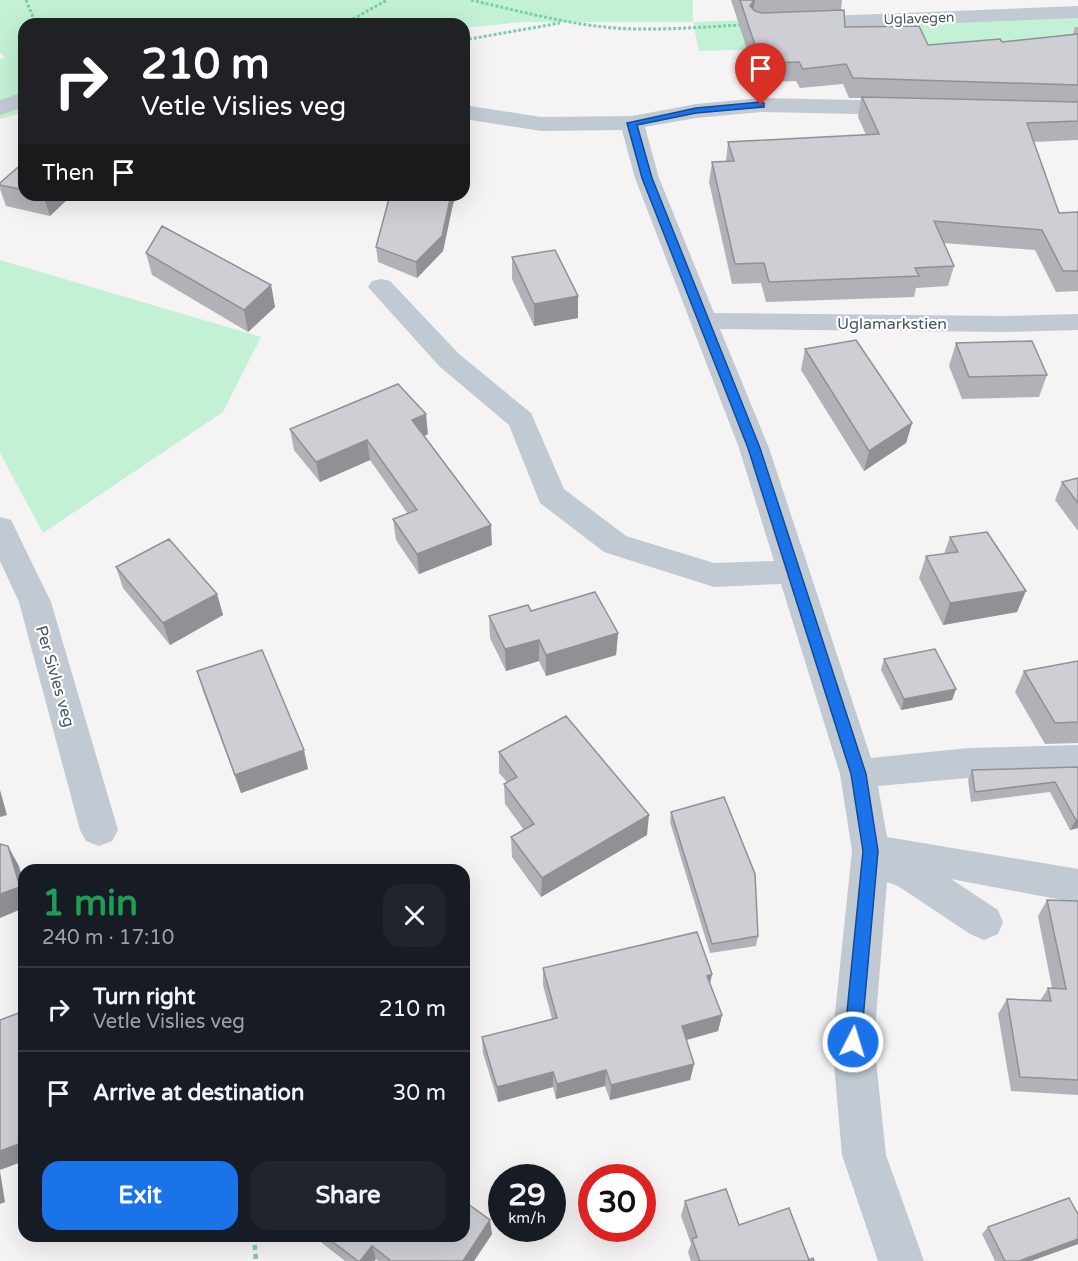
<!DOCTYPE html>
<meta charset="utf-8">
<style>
:root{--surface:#171b24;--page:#20242c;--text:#f1f3f6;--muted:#9ea1a6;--line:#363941;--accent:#1a73e8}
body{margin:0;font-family:"Varela Round",sans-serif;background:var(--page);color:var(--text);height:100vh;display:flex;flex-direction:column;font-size:22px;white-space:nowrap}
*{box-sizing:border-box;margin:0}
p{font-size:20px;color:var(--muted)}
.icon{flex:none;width:33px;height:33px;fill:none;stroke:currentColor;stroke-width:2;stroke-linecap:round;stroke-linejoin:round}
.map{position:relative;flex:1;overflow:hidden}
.sheet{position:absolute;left:18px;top:864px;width:452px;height:378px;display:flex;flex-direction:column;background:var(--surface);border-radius:18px;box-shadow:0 6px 24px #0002}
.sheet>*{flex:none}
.banner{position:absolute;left:18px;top:18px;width:452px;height:183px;border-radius:18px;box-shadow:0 6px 24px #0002;background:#202124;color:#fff;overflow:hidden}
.speed{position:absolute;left:488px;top:1164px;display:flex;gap:12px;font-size:30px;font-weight:700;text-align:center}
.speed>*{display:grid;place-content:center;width:78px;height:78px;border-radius:50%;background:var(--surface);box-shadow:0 6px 24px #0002;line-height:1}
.speed small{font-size:15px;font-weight:400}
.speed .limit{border:9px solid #d22;background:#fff;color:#111}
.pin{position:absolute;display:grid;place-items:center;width:51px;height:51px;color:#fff;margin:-62px -26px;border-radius:50% 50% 50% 0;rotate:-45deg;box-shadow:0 0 6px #0007}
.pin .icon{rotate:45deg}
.me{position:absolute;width:66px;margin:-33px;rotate:5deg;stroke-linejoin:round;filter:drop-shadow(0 0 4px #0008)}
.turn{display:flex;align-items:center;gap:21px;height:126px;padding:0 24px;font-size:27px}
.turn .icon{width:78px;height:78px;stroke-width:2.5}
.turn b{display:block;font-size:42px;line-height:51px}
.then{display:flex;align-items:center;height:57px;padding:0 24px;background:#0003;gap:12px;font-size:22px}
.round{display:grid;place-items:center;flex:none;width:63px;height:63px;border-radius:18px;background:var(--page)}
.summary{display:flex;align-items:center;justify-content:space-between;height:102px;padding:0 24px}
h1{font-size:36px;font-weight:700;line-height:45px;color:#1e9e55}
.cta{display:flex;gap:12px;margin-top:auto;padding:12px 24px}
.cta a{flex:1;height:69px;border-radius:18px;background:var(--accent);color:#fff;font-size:24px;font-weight:700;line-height:69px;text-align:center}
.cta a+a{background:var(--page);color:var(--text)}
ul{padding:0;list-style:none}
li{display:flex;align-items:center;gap:18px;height:84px;padding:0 24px;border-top:2px solid var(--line)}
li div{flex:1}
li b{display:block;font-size:22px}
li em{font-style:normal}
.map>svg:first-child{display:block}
</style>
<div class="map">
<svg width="1078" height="1261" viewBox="0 0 1078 1261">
<rect width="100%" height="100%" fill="#f5f3f3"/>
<path fill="#c3f1d5" d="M 0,0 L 693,0 L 693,22 L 1078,8 L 1078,40 L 1058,42 L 699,51 L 693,22 L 521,22 L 464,28 L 464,24 L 24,24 L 24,112 L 0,119 L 0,60 L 5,57 L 0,53 Z
M 0,260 L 261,337 L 223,412 L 43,533 L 0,453 Z"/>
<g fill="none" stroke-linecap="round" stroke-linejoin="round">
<path stroke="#7ad0a6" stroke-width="3" stroke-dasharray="3 2" stroke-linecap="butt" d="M 26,0 L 36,24
M 471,0 C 519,11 566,24 615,28 C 657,31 700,27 743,25
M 344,24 L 387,0
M 464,40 L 560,23"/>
<path stroke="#7ad0a6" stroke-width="4.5" stroke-dasharray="5 4" stroke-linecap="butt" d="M 254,1236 L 256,1261"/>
<path fill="#c1cad2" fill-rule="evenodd" d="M 1078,6 L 1078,18 L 801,29 L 794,27 L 791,23 L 794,19 L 801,17 Z
M 24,92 L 24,107 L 0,115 L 0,100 Z
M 761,98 L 903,101 L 911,103 L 914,108 L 911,113 L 903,115 L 761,112 L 696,118 L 645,127 L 659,178 L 714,313 L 1005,316 L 1078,314 L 1078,330 L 1005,332 L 720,329 L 769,448 L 871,758 L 968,748 L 1078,745 L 1078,775 L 968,778 L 878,786 L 887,837 L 1078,869 L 1078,903 L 951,879 L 998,910 L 1003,922 L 998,934 L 984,940 L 970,934 L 898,886 L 887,882 L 874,1042 L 886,1155 L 924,1261 L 878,1261 L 842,1155 L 832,1042 L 852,851 L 840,774 L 781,584 L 714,587 L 604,552 L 540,503 L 509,425 L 439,366 L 368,287 L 372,281 L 381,279 L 390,281 L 459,354 L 531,413 L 564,489 L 626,536 L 714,563 L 774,561 L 739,448 L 635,178 L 622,130 L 541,131 L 464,119 L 464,105 L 541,117 L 632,116 L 696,104 Z
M 0,517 L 11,520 L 51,602 L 118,830 L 112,841 L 99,846 L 86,841 L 80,830 L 19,602 L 0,561 Z"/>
</g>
<path fill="#b0b2b7" d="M 731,0 L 842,0 L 841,10 L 845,27 L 928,45 L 1002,42 L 1073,34 L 1075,27 L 1078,27 L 1078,140 L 1033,142 L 1059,213 L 1078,212 L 1078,291 L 1056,292 L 1035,250 L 943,243 L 954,266 L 948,286 L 916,288 L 914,297 L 766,302 L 761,283 L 732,284 L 709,182 L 712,162 L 726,161 L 728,142 L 866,135 L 858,117 L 861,98 L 849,98 L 843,84 L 800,88 L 796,81 L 758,83 Z
M 24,156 L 24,195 L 72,195 L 50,216 L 6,206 L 0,189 L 0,183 L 23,163 L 21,158 Z
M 390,195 L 457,195 L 453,204 L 443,251 L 417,278 L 378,262 L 376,247 Z
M 146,253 L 271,285 L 275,307 L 248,332 L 152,275 Z
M 512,257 L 578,296 L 578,318 L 534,326 L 512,279 Z
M 956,343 L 1047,375 L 1039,397 L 962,399 L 949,366 Z
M 805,349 L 912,423 L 906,443 L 864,471 L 801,370 Z
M 290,429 L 428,434 L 424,436 L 492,545 L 419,574 L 396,540 L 393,519 L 408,514 L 370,460 L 320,482 L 294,450 Z
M 1078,478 L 1078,531 L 1055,500 L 1062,482 Z
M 950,537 L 1017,612 L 943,625 L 919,578 L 926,556 L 944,554 Z
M 116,567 L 217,594 L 223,615 L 170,645 L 123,588 Z
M 531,611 L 618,633 L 616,655 L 546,676 L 539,661 L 506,671 L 490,638 L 489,616 Z
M 884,659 L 956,689 L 952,700 L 901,710 L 881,670 Z
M 1078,661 L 1078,743 L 1045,744 L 1015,692 L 1024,671 Z
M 197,671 L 308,769 L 241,793 L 203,691 Z
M 499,752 L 647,835 L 541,897 L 512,857 L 511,837 L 524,830 L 505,804 L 504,784 L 507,782 L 499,773 Z
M 1078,767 L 1078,828 L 1070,830 L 1050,792 L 971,802 L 968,780 L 972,770 Z
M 671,812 L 758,936 L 756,946 L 710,953 L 670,822 Z
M 1047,900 L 1078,901 L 1078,1095 L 1011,1091 L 998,1014 L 1007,999 L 1040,1001 L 1048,988 L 1052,988 L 1038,916 Z
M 543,968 L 712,974 L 710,984 L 722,1015 L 718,1031 L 686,1040 L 694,1064 L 690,1080 L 610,1100 L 605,1086 L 556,1099 L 553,1087 L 498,1102 L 483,1053 L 482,1037 L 552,1019 L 543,985 Z
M 685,1201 L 739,1225 L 809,1260 L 814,1261 L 691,1261 L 688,1252 L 691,1244 L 681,1216 Z
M 1078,1214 L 1078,1244 L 1031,1261 L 995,1261 L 982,1234 L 988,1227 Z
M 492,1234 L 474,1261 L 378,1261 L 376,1259 L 374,1261 L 345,1261 L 313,1236 L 464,1236 Z"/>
<path fill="#909195" d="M 754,0 L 755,0 L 752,18 L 750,6 Z
M 43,195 L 72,195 L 50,216 Z
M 451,195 L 457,195 L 453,204 L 443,251 L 417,278 L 416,262 Z
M 271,285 L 275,307 L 248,332 L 244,310 Z
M 578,296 L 578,318 L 534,326 L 534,304 Z
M 426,414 L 428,434 L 414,441 L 412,420 Z
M 912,423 L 906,443 L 864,471 L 869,451 Z
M 367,440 L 370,460 L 320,482 L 316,462 Z
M 491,525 L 492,545 L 419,574 L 417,554 Z
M 1026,591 L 1017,612 L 943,625 L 950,603 Z
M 217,594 L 223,615 L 170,645 L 163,623 Z
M 618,633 L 616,655 L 546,676 L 546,655 Z
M 539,640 L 539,661 L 506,671 L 505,649 Z
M 956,689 L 952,700 L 901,710 L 904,699 Z
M 304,750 L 308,769 L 241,793 L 235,775 Z
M 0,790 L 7,815 L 0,817 Z
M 649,815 L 647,835 L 541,897 L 542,878 Z
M 1078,819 L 1078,828 L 1070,830 L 1076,820 Z
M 8,846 L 19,866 L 24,883 L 24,908 L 0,918 L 0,894 Z
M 712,974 L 708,991 L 707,976 Z
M 722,1015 L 718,1031 L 679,1042 L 682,1026 Z
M 694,1064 L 690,1080 L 610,1100 L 611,1085 Z
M 606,1070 L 605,1086 L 556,1099 L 557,1084 Z
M 553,1072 L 553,1087 L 498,1102 L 497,1087 Z
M 24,1142 L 24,1161 L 0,1170 L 0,1151 Z
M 0,1171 L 5,1202 L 0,1204 Z
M 490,1220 L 492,1234 L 474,1261 L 463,1261 Z
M 1078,1239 L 1078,1244 L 1031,1261 L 1019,1261 Z
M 372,1246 L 376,1259 L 374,1261 L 360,1261 Z"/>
<path fill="#cdcfd5" stroke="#909195" stroke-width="1.5" d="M 740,0 L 754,0 L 750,6 L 755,11 L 762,13 L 844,10 L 845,27 L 919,26 L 928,45 L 1000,39 L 1002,42 L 1078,34 L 1078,85 L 853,78 L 846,64 L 803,69 L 799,62 L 761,63 Z
M 862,97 L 1078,102 L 1078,121 L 1027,123 L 1059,213 L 1078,212 L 1078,271 L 1063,271 L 1042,230 L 934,221 L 954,266 L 915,268 L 919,276 L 769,282 L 764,263 L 735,264 L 712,162 L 734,161 L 728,142 L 879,134 Z
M 24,162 L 24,190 L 0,185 L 0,183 Z
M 390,195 L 451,195 L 442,236 L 416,262 L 376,247 Z
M 162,226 L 271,285 L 244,310 L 146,253 Z
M 555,250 L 578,296 L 534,304 L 512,257 Z
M 856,340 L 912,423 L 869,451 L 805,349 Z
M 1032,341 L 1047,375 L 969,377 L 956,343 Z
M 398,384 L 426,414 L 412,420 L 491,525 L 417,554 L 393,519 L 417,510 L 367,440 L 316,462 L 290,429 Z
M 1078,478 L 1078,503 L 1062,482 Z
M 987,532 L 1026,591 L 950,603 L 926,556 L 958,552 L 950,537 Z
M 169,539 L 217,594 L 163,623 L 116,567 Z
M 595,592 L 618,633 L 546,655 L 539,640 L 505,649 L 489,616 L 528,605 L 531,611 Z
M 935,649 L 956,689 L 904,699 L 884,659 Z
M 262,650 L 304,750 L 235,775 L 197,671 Z
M 1078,661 L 1078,722 L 1055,723 L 1024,671 Z
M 566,716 L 649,815 L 542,878 L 511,837 L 534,824 L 504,784 L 517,777 L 499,752 Z
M 1078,767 L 1078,819 L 1076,820 L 1055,782 L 975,792 L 972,770 Z
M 724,797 L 755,874 L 758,936 L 712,944 L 671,812 Z
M 0,844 L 8,846 L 20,887 L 0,894 Z
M 1047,900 L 1078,901 L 1078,1080 L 1020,1077 L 1007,999 L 1051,1001 L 1048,988 L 1066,989 Z
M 697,932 L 712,974 L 707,976 L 722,1015 L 682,1026 L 694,1064 L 611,1085 L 606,1070 L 557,1084 L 553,1072 L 497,1087 L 482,1037 L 557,1018 L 543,968 Z
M 24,1011 L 24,1142 L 0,1151 L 0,1020 Z
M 726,1189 L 739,1225 L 789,1208 L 809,1260 L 813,1258 L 814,1261 L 700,1261 L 692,1239 L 697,1237 L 685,1201 Z
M 1069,1198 L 1078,1214 L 1078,1239 L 1019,1261 L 1005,1261 L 988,1227 Z
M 464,1201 L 490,1220 L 463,1261 L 391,1261 L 372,1246 L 360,1261 L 358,1261 L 325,1236 L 464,1236 Z"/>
<path fill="#1a73e8" stroke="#114b97" stroke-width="1.5" d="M 761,102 L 764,103 L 764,107 L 696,113 L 637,125 L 652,178 L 760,448 L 866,774 L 878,851 L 861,1042 L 859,1048 L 853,1050 L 847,1048 L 844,1042 L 863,851 L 851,774 L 748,448 L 642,178 L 627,123 L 696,108 Z"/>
<g text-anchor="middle" stroke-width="4.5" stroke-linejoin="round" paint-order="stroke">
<g font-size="14" fill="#4a5661" stroke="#fff">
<text transform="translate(919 18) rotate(-2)" y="5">Uglavegen</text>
</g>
<g font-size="16" fill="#4a5661" stroke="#fff">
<text x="892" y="329">Uglamarkstien</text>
<text transform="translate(56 676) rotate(74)" y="6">Per Sivles veg</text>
</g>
</g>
</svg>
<div class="speed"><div>29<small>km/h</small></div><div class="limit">30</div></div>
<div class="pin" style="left:761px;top:105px;background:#d93025"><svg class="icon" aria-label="arrive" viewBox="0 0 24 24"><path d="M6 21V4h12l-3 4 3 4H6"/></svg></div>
<svg class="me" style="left:853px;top:1042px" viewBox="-20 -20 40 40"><circle r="17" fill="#1a73e8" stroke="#fff" stroke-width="3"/><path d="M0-11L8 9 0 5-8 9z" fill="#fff"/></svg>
<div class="banner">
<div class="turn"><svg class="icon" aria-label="right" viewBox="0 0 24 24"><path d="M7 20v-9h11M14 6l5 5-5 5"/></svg><div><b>210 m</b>Vetle Vislies veg</div></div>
<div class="then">Then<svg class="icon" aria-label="arrive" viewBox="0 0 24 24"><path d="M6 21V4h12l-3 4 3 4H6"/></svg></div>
</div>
<section class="sheet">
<div class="summary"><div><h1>1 min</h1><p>240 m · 17:10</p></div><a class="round"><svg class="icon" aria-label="close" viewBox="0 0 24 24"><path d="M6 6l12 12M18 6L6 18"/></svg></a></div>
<ul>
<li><svg class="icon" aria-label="right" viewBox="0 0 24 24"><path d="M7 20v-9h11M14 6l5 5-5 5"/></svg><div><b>Turn right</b><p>Vetle Vislies veg</p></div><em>210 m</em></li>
<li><svg class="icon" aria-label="arrive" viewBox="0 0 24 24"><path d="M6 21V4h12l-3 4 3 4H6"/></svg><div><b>Arrive at destination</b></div><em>30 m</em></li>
</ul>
<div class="cta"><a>Exit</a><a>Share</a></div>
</section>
</div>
